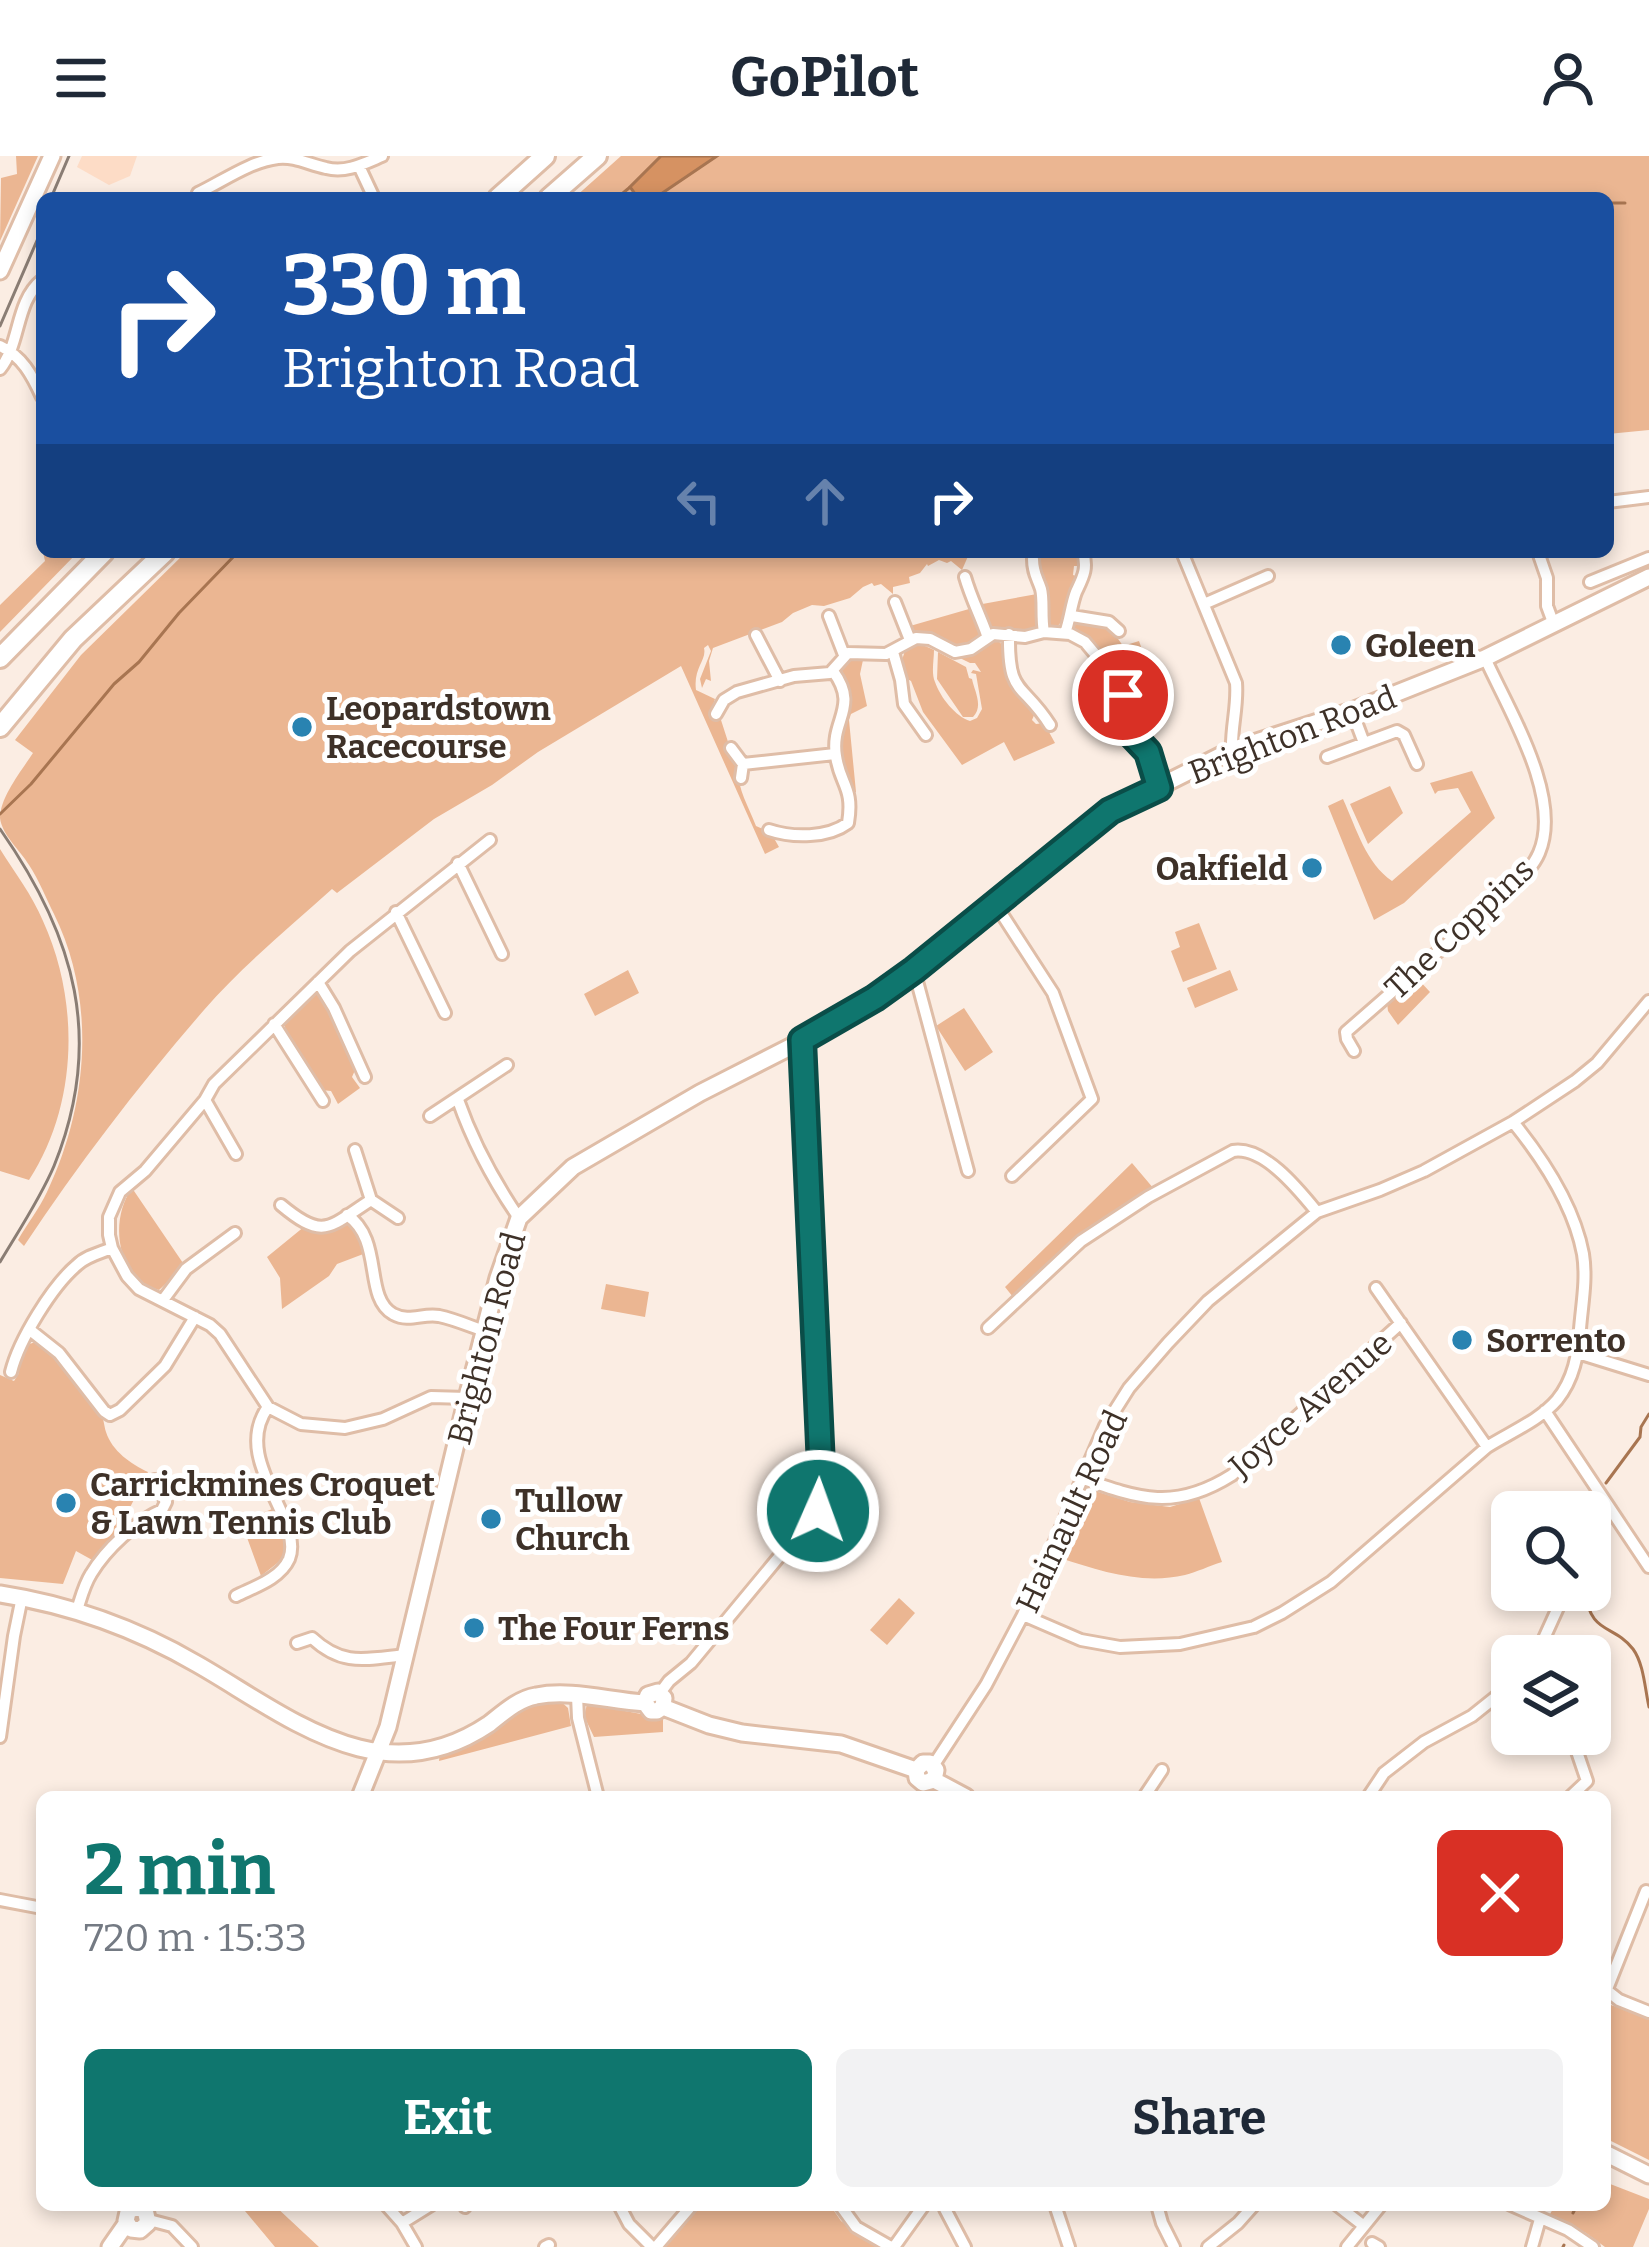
<!DOCTYPE html>
<meta charset="utf-8">
<style>
:root{--surface:#fff;--page:#f2f2f3;--text:#1f2937;--muted:#747a83;--accent:#0f766e}
body{margin:0;font-family:Bitter,serif;background:var(--page);color:var(--text);height:100vh;display:flex;flex-direction:column;font-size:45px;white-space:nowrap}
*{box-sizing:border-box;margin:0}
p{font-size:39px;color:var(--muted)}
.icon{flex:none;width:66px;height:66px;fill:none;stroke:currentColor;stroke-width:2;stroke-linecap:round;stroke-linejoin:round}
.map{position:relative;flex:1;overflow:hidden}
.details{position:absolute;left:36px;top:1635px;width:1575px;height:420px;display:flex;flex-direction:column;background:var(--surface);border-radius:18px;box-shadow:0 6px 18px #0003}
.details>*{flex:none}
.guide{position:absolute;left:36px;top:36px;width:1578px;height:366px;border-radius:18px;box-shadow:0 6px 18px #0003;background:#1a4fa0;color:#fff;overflow:hidden}
.fabs{position:absolute;left:1491px;top:1335px;display:grid;gap:24px}
.fabs a{display:grid;place-items:center;width:120px;height:120px;border-radius:18px;background:var(--surface);box-shadow:0 6px 18px #0003;font-size:60px}
.pin{position:absolute;display:grid;place-items:center;width:102px;height:102px;color:#fff;margin:-51px;border:6px solid #fff;border-radius:50%;box-shadow:0 3px 12px #0007}
.me{position:absolute;width:132px;margin:-66px;rotate:2deg;stroke-linejoin:round;filter:drop-shadow(0 0 9px #0008)}
.turn{display:flex;align-items:center;gap:42px;height:252px;padding:0 48px;font-size:54px}
.turn .icon{width:156px;height:156px;stroke-width:2.5}
.turn b{display:block;font-size:84px;line-height:102px}
.lanes{display:flex;align-items:center;height:114px;padding:0 48px;background:#0003;justify-content:center;gap:60px;direction:ltr}
.lanes .off{opacity:.35}
.round{display:grid;place-items:center;flex:none;width:126px;height:126px;border-radius:18px;background:var(--page)}
.summary{display:flex;align-items:center;justify-content:space-between;height:204px;padding:0 48px}
h1{font-size:72px;font-weight:700;line-height:90px;color:var(--accent)}
.action{display:flex;gap:24px;margin-top:auto;padding:24px 48px}
.action a{flex:1;height:138px;border-radius:18px;background:var(--accent);color:#fff;font-size:48px;font-weight:700;line-height:138px;text-align:center}
.action a+a{background:var(--page);color:var(--text)}
header{display:flex;justify-content:space-between;align-items:center;height:156px;padding:0 48px;background:var(--surface);font-size:54px;font-weight:700}
.map>svg:first-child{display:block}
</style>
<header><svg class="icon" aria-label="menu" viewBox="0 0 24 24"><path d="M4 6h16M4 12h16M4 18h16"/></svg>GoPilot<svg class="icon" aria-label="person" viewBox="0 0 24 24"><circle cx="12" cy="8" r="4"/><path d="M4 21q1-7 8-7t8 7"/></svg></header>
<div class="map">
<svg width="1649" height="2091" viewBox="0 0 1649 2091">
<rect width="100%" height="100%" fill="#fbede3"/>
<path fill="#fddcc6" d="M 82,0 L 137,0 L 130,20 L 109,29 L 77,11 Z"/>
<path fill="#ebb692" d="M 16,0 L 38,0 L 0,85 L 1,22 L 17,18 Z
M 621,0 L 1649,0 L 1649,274 L 1608,278 L 1608,42 L 574,42 Z
M 43,396 L 78,396 L 0,476 L 0,449 L 45,405 Z
M 186,396 L 981,396 L 969,398 L 962,414 L 951,405 L 947,407 L 939,404 L 928,410 L 927,408 L 920,417 L 909,421 L 910,427 L 893,431 L 893,438 L 881,428 L 874,430 L 872,427 L 863,431 L 850,442 L 824,450 L 812,449 L 793,457 L 782,466 L 713,492 L 709,505 L 711,525 L 706,523 L 702,532 L 700,523 L 711,495 L 708,489 L 704,492 C 707,504 693,512 696,534 L 715,543 L 711,556 L 721,564 L 730,592 L 727,594 L 738,608 C 736,631 748,649 756,670 L 781,681 L 775,684 L 779,691 L 765,698 L 681,510 L 538,596 L 492,629 L 434,663 L 337,737 L 332,733 C 289,772 242,810 204,854 C 139,929 79,1007 24,1090 L 18,1084 C 27,1068 39,1053 47,1036 C 88,950 97,845 54,758 C 46,742 39,724 29,709 C 20,694 2,679 0,662 C 0,641 22,614 33,597 L 15,584 L 81,499 Z
M 1037,396 L 1079,396 L 1081,410 L 1074,410 L 1073,419 L 1079,421 C 1073,439 1069,460 1055,473 L 1048,471 L 1036,415 Z
M 1037,438 C 1037,442 1040,467 1039,469 C 1034,482 1001,473 990,473 L 977,449 Z
M 969,453 L 977,461 L 982,478 C 978,482 972,488 966,490 C 952,495 918,480 910,470 Z
M 1076,466 C 1103,468 1108,467 1123,490 L 1139,485 L 1145,502 L 1124,508 L 1126,528 L 1134,530 L 1118,536 L 1108,528 L 1101,507 L 1071,473 Z
M 998,485 L 1004,490 C 1004,521 1014,536 1035,557 L 1032,564 L 1036,568 L 1044,567 L 1055,587 L 1014,605 L 1004,586 L 962,609 L 923,556 L 911,525 L 904,521 C 898,498 907,479 934,494 C 934,504 931,517 935,526 C 940,541 956,561 970,565 L 977,562 L 982,553 L 976,518 L 971,517 L 973,514 L 981,516 L 975,507 L 970,507 L 960,502 C 975,499 984,487 998,485 Z
M 938,496 L 966,511 L 969,522 L 972,523 C 974,534 984,550 973,561 L 963,561 L 937,523 Z
M 851,503 L 863,504 L 860,518 L 867,550 L 851,558 L 849,564 L 856,636 L 853,637 L 842,610 L 839,586 L 849,537 L 841,512 Z
M 1472,615 L 1495,662 L 1404,747 L 1374,764 L 1328,650 L 1343,643 C 1357,674 1366,707 1392,725 L 1471,656 L 1458,632 L 1438,635 L 1435,638 L 1430,627 Z
M 1390,630 L 1403,657 L 1368,688 L 1350,648 Z
M 0,693 C 15,717 32,739 43,765 C 80,846 78,949 29,1024 L 0,1015 Z
M 1199,767 L 1217,813 L 1183,826 L 1171,795 L 1180,791 L 1175,776 Z
M 628,814 L 639,837 L 595,860 L 584,838 Z
M 1230,814 L 1238,834 L 1195,852 L 1187,832 Z
M 1417,822 L 1430,836 L 1398,869 L 1388,855 L 1387,847 Z
M 314,837 L 324,841 L 356,912 L 352,921 L 360,932 L 338,948 L 331,935 L 321,934 L 283,868 Z
M 964,852 L 993,896 L 965,915 L 936,870 Z
M 1132,1007 L 1154,1033 L 1013,1141 L 1005,1131 Z
M 132,1032 L 185,1110 L 159,1134 C 116,1123 109,1064 132,1032 Z
M 353,1063 L 366,1097 L 337,1108 L 329,1120 L 282,1153 L 280,1122 L 267,1101 L 305,1070 Z
M 606,1128 L 649,1136 L 645,1161 L 601,1153 Z
M 35,1186 C 62,1197 86,1233 101,1258 C 104,1263 104,1270 106,1276 C 112,1295 131,1308 148,1316 L 117,1377 L 94,1405 L 76,1395 L 63,1428 L 0,1422 L 0,1219 L 14,1225 L 19,1217 L 17,1205 L 27,1189 Z
M 1095,1335 L 1130,1346 L 1170,1351 L 1199,1342 L 1222,1406 C 1209,1410 1197,1416 1185,1419 C 1142,1429 1100,1415 1060,1402 L 1085,1340 Z
M 275,1352 L 287,1381 L 285,1401 L 261,1420 L 241,1365 Z
M 899,1442 L 915,1457 L 887,1489 L 870,1474 Z
M 556,1541 L 568,1552 L 571,1570 L 439,1605 L 440,1596 C 458,1589 478,1582 495,1572 C 522,1555 521,1545 556,1541 Z
M 587,1548 L 663,1562 L 663,1576 L 594,1581 L 584,1560 Z
M 1605,1847 L 1649,1862 L 1649,2004 L 1605,1982 Z
M 1605,2026 L 1649,2043 L 1649,2053 L 1633,2091 L 1605,2091 L 1586,2077 L 1549,2060 L 1555,2049 L 1605,2049 Z
M 240,2049 L 274,2049 L 319,2091 L 275,2091 Z
M 701,2049 L 830,2049 L 841,2065 L 876,2091 L 664,2091 Z"/>
<path fill="#d69262" stroke="#a87551" stroke-width="3" d="M 661,0 L 717,0 L 655,42 L 638,42 L 630,31 Z"/>
<g fill="none" stroke-linecap="round" stroke-linejoin="round">
<path stroke="#a87551" stroke-width="3" d="M 617,42 L 629,32
M 1608,47 L 1625,47
M 0,658 L 31,628 L 114,528 L 139,506 L 179,457 L 238,396
M 1606,1327 L 1640,1281 L 1641,1271 L 1649,1258
M 1585,1434 C 1590,1480 1613,1467 1633,1493 C 1644,1508 1645,1534 1649,1551
M 1573,2057 L 1577,2049
M 1563,2091 L 1564,2089"/>
<defs>
<path id="street" d="M 359,10 L 374,42
M 198,37 C 223,25 251,5 278,2 C 295,0 310,9 326,12 C 346,17 363,8 382,0
M 0,190 C 22,200 32,219 42,241
M 0,213 C 21,187 15,146 42,124
M 1608,346 L 1649,341
M 1182,396 L 1236,527 C 1238,550 1231,571 1232,594
M 1538,396 L 1547,422 L 1547,450 L 1554,469
M 1033,403 C 1033,417 1037,421 1041,433 C 1044,444 1041,461 1044,476
M 965,421 C 971,442 980,459 987,479
M 1590,426 L 1649,402
M 895,446 L 910,484
M 1204,448 L 1268,420
M 829,460 L 844,499
M 1072,460 L 1109,466 L 1119,475
M 1065,477 C 1070,464 1071,449 1076,436 C 1083,421 1088,413 1083,396
M 1009,478 C 1008,541 1022,525 1050,569
M 756,479 L 780,525
M 893,496 L 901,524 L 904,548 L 926,579
M 1115,543 L 1140,534 L 1135,510
M 1352,555 L 1364,587
M 716,558 L 724,544 L 737,536 L 794,520 L 830,517 L 848,497 L 886,498 L 916,482 L 930,483 L 955,496 L 971,493 L 993,478 L 1025,481 L 1044,476 L 1070,478 L 1085,486 L 1095,498 L 1102,526 L 1123,555 L 1132,579 L 1148,596 L 1159,631
M 731,592 L 743,608 L 741,622
M 1327,601 L 1397,575 L 1404,579 L 1417,608
M 743,608 L 835,598
M 769,674 C 793,682 828,682 848,667 C 854,631 840,629 836,600 C 830,563 860,552 833,515
M 458,707 L 502,798
M 996,749 L 1053,837 L 1092,943 L 1012,1020
M 396,756 L 445,857
M 914,814 L 968,1015
M 318,826 L 334,852 L 365,921
M 274,868 L 323,945
M 1354,895 L 1347,883 L 1346,876 L 1510,733 C 1521,722 1533,711 1539,697 C 1563,641 1508,553 1485,502
M 205,944 L 236,998
M 458,944 C 473,987 493,1024 519,1062
M 430,960 L 507,909
M 355,994 L 371,1044 L 398,1062
M 281,1049 C 324,1085 329,1071 371,1044
M 347,1059 C 384,1084 363,1141 393,1158 C 410,1167 422,1157 439,1160 C 454,1163 470,1170 484,1175
M 1376,1132 L 1487,1291 C 1509,1277 1540,1264 1557,1244 C 1574,1223 1578,1198 1580,1173 C 1582,1148 1587,1123 1583,1098 C 1574,1050 1543,1003 1513,966
M 163,1144 L 186,1113 L 235,1077
M 988,1172 L 1081,1085 L 1148,1041 L 1233,995 C 1264,990 1299,1034 1317,1056
M 30,1174 L 59,1197 L 104,1255 L 110,1259 L 120,1254 L 165,1210 L 195,1161
M 1578,1197 L 1649,1219
M 11,1216 C 19,1184 52,1130 77,1109 C 86,1100 100,1097 112,1092
M 467,1242 L 431,1241 L 383,1263 L 345,1272 L 301,1268 L 268,1251 L 220,1178 L 210,1169 L 139,1133 L 127,1120 L 112,1092 L 109,1079 L 109,1061 L 120,1036 L 145,1015 L 205,944 L 214,928 L 350,795 L 490,684
M 1545,1255 L 1649,1411
M 1081,1322 C 1140,1343 1175,1355 1232,1319 L 1401,1167
M 236,1440 C 254,1431 280,1423 289,1403 C 305,1364 230,1304 268,1251
M 77,1454 C 81,1442 84,1429 91,1418 C 106,1393 135,1366 162,1354 L 166,1346 L 155,1324
M 1023,1459 L 1081,1484 L 1120,1491 L 1180,1488 L 1254,1471 L 1282,1457 L 1331,1426 L 1487,1291
M 297,1487 L 312,1482 C 343,1511 366,1503 406,1499
M 1536,1500 L 1566,1434
M 660,1537 L 669,1525 L 691,1507 L 817,1355 L 822,1333 L 802,885
M 577,1540 L 578,1562 L 598,1641
M 0,1581 L 14,1480 L 22,1441
M 933,1610 L 986,1529 L 1023,1459 L 1105,1270 L 1129,1232 L 1168,1187 L 1208,1145 L 1317,1056 L 1380,1034 L 1424,1015 L 1513,966 L 1575,925 L 1597,907 L 1649,845
M 1144,1641 L 1162,1614
M 1368,1641 L 1384,1617 L 1424,1586 L 1472,1560 L 1512,1528
M 1570,1641 L 1587,1625 L 1571,1578
M 0,1744 L 42,1752
M 1605,1833 L 1619,1844 L 1649,1856
M 1607,1833 L 1646,1735
M 386,2049 L 402,2067 L 416,2091
M 464,2049 L 465,2051
M 619,2049 L 629,2068 L 652,2091
M 840,2049 L 856,2071 L 891,2091
M 1055,2049 L 1069,2091
M 1157,2049 L 1162,2067 L 1174,2091
M 1337,2049 L 1364,2070
M 1511,2049 L 1568,2074 L 1593,2091
M 945,2053 L 965,2091
M 149,2064 L 172,2070 L 192,2091
M 402,2067 L 431,2049
M 1372,2087 L 1379,2091
M 545,2091 L 549,2089
M 656,2091 L 692,2049
M 894,2091 L 924,2049
M 1208,2091 L 1238,2067 L 1254,2049
M 1347,2091 L 1381,2049
M 1532,2091 L 1540,2063"/>
<path id="secondary" d="M 0,115 L 52,0
M 0,1438 C 71,1449 135,1472 197,1508 C 248,1537 301,1577 359,1592 C 407,1604 449,1595 489,1568 C 503,1557 518,1543 536,1540 C 571,1533 610,1545 645,1547
M 645,1547 L 651,1555 L 657,1555 L 663,1551 L 709,1569 L 742,1577 L 841,1588 L 916,1614
M 645,1547 L 648,1539 L 658,1536 L 664,1542 L 663,1551
M 916,1614 L 917,1622 L 923,1627 L 934,1624 L 966,1641
M 916,1614 L 923,1607 L 930,1607 L 936,1614 L 934,1624
M 360,1641 L 388,1571 L 467,1242 L 498,1122 L 519,1062 L 573,1011 L 700,937 L 802,885 L 875,842 L 914,814 L 1110,655 L 1232,594 L 1352,555 L 1485,502 L 1649,421
M 1605,1997 L 1649,2019
M 143,2053 L 134,2052 L 128,2056 L 126,2065 L 131,2073 L 140,2074 L 148,2067 L 144,2049
M 110,2091 L 126,2068"/>
<path id="highway" d="M 498,42 L 545,0
M 549,42 L 597,0
M 0,502 L 104,396
M 0,571 L 73,483 L 165,396"/>
</defs>
<use href="#street" stroke="#dfbda7" stroke-width="16"/>
<use href="#secondary" stroke="#dfbda7" stroke-width="21"/>
<use href="#highway" stroke="#dfbda7" stroke-width="24"/>
<use href="#street" stroke="#fff" stroke-width="10"/>
<use href="#secondary" stroke="#fff" stroke-width="15"/>
<use href="#highway" stroke="#fff" stroke-width="18"/>
<path stroke="#8a7d74" stroke-width="3" d="M 51,42 L 69,0
M 0,170 L 42,73
M 0,673 C 75,780 105,884 54,1010 C 40,1043 19,1074 0,1106"/>
</g>
<g fill="none" stroke-linecap="round" stroke-linejoin="round">
<defs>
<path id="route" d="M 818,1355 L 822,1333 L 802,884 L 875,842 L 914,814 L 1110,655 L 1159,632 L 1148,596 L 1132,579 L 1123,555 L 1115,543 L 1123,539"/>
</defs>
<use href="#route" stroke="#0a4d48" stroke-width="30"/>
<use href="#route" stroke="#0f766e" stroke-width="21"/>
</g>
<g fill="#2983b1" stroke="#fff" stroke-width="4.5">
<circle cx="1341" cy="489" r="12"/>
<circle cx="302" cy="571" r="12"/>
<circle cx="1312" cy="712" r="12"/>
<circle cx="1462" cy="1184" r="12"/>
<circle cx="66" cy="1347" r="12"/>
<circle cx="491" cy="1363" r="12"/>
<circle cx="474" cy="1472" r="12"/>
</g>
<g text-anchor="middle" stroke-width="10" stroke-linejoin="round" paint-order="stroke">
<g font-size="33" font-weight="bold" fill="#3e3128" stroke="#fff" text-anchor="start">
<text x="1365" y="501">Goleen</text>
<text x="326" y="564">Leopardstown<tspan x="326" dy="38">Racecourse</tspan></text>
<text x="1288" y="724" text-anchor="end">Oakfield</text>
<text x="1486" y="1196">Sorrento</text>
<text x="90" y="1340">Carrickmines Croquet<tspan x="90" dy="38">&amp; Lawn Tennis Club</tspan></text>
<text x="515" y="1356">Tullow<tspan x="515" dy="38">Church</tspan></text>
<text x="498" y="1484">The Four Ferns</text>
</g>
<g font-size="33" fill="#3e3128" stroke="#fff">
<text transform="translate(1292 578) rotate(-21)" y="12">Brighton Road</text>
<text transform="translate(1459 772) rotate(-43)" y="12">The Coppins</text>
<text transform="translate(486 1182) rotate(-75)" y="12">Brighton Road</text>
<text transform="translate(1310 1248) rotate(-41)" y="12">Joyce Avenue</text>
<text transform="translate(1071 1355) rotate(-65)" y="12">Hainault Road</text>
</g>
</g>
</svg>
<div class="fabs">
<a><svg class="icon" aria-label="search" viewBox="0 0 24 24"><circle cx="10" cy="10" r="6"/><path d="M15 15l6 6"/></svg></a>
<a><svg class="icon" aria-label="layers" viewBox="0 0 24 24"><path d="M12 4l9 5-9 5-9-5zM3 14l9 5 9-5"/></svg></a>
</div>
<div class="pin" style="left:1123px;top:539px;background:#d93025"><svg class="icon" aria-label="arrive" viewBox="0 0 24 24"><path d="M6 21V4h12l-3 4 3 4H6"/></svg></div>
<svg class="me" style="left:818px;top:1355px" viewBox="-20 -20 40 40"><circle r="17" fill="#0f766e" stroke="#fff" stroke-width="3"/><path d="M0-11L8 9 0 5-8 9z" fill="#fff"/></svg>
<div class="guide">
<div class="turn"><svg class="icon" aria-label="right" viewBox="0 0 24 24"><path d="M7 20v-9h11M14 6l5 5-5 5"/></svg><div><b>330 m</b>Brighton Road</div></div>
<div class="lanes"><svg class="icon off" aria-label="left" viewBox="0 0 24 24"><path d="M17 20v-9H6M10 6l-5 5 5 5"/></svg><svg class="icon off" aria-label="ahead" viewBox="0 0 24 24"><path d="M12 20V5M6 11l6-6 6 6"/></svg><svg class="icon" aria-label="right" viewBox="0 0 24 24"><path d="M7 20v-9h11M14 6l5 5-5 5"/></svg></div>
</div>
<section class="details">
<div class="summary"><div><h1>2 min</h1><p>720 m · 15:33</p></div><a class="round" style="background:#d93025;color:#fff"><svg class="icon" aria-label="close" viewBox="0 0 24 24"><path d="M6 6l12 12M18 6L6 18"/></svg></a></div>
<div class="action"><a>Exit</a><a>Share</a></div>
</section>
</div>
